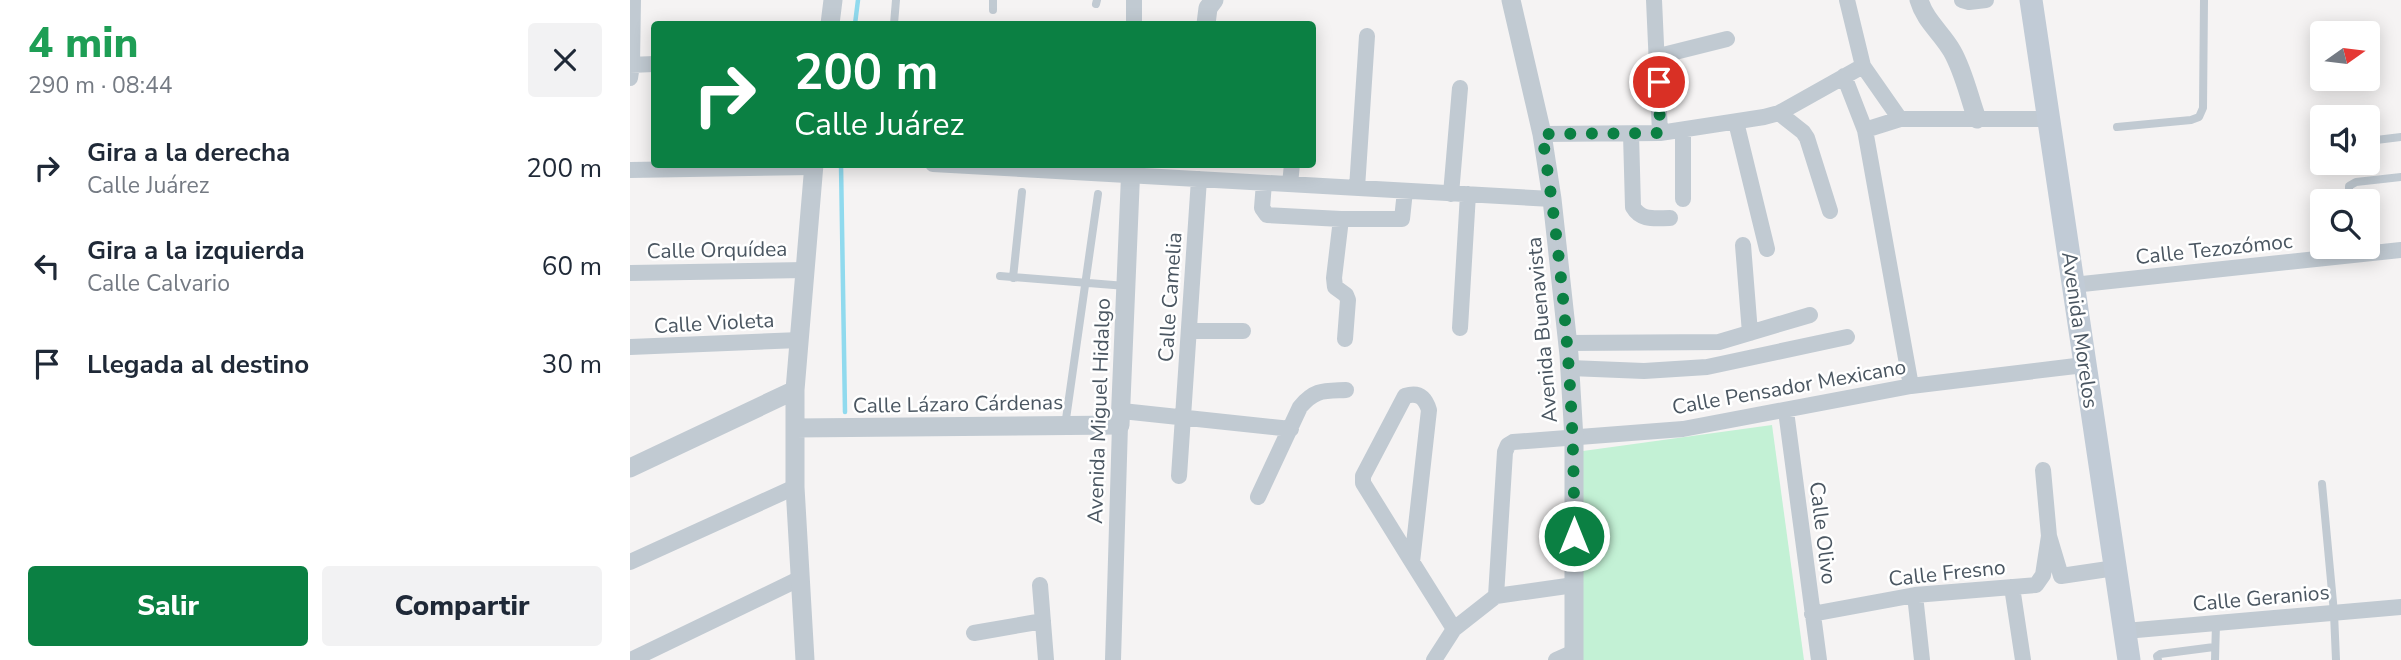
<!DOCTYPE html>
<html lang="es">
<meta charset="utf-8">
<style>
:root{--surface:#fff;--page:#f2f2f3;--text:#1f2937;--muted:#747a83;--accent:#0b8043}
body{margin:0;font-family:"Nunito Sans",sans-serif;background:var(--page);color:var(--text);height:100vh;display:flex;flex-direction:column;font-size:26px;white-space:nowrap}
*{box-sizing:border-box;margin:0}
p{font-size:23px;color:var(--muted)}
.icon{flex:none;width:38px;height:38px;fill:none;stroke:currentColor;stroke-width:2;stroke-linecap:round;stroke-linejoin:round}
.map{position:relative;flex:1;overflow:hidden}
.drawer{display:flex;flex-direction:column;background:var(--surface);width:630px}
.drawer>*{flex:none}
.hud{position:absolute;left:21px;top:21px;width:665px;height:147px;border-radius:7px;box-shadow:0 4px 18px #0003;background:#0b8043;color:#fff;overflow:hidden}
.needle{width:46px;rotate:76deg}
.buttons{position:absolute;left:1680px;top:21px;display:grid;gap:14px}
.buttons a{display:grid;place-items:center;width:70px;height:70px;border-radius:7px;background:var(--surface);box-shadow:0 4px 18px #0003;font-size:35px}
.pin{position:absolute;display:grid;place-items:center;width:60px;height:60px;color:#fff;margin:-30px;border:4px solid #fff;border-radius:50%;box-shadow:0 2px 7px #0007}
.me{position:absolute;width:77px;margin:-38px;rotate:0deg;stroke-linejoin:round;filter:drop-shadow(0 0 5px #0008)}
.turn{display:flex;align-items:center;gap:24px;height:147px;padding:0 28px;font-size:32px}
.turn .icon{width:91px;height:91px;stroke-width:2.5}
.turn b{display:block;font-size:49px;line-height:60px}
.round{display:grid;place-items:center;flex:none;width:74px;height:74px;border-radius:7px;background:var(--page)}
.summary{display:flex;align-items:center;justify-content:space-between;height:119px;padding:0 28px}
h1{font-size:42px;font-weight:800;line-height:52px;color:#1e9e55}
.button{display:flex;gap:14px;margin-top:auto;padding:14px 28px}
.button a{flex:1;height:80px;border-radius:7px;background:var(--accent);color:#fff;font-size:28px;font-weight:800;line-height:80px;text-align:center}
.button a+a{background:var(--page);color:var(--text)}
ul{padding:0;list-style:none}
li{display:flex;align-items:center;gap:21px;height:98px;padding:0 28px}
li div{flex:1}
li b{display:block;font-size:26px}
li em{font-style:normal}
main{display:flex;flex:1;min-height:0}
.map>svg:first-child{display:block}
</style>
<main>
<section class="drawer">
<div class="summary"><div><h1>4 min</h1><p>290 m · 08:44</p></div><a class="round"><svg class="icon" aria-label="close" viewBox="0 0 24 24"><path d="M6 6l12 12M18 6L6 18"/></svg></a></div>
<ul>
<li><svg class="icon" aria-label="right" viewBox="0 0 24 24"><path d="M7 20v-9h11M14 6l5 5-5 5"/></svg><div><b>Gira a la derecha</b><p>Calle Juárez</p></div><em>200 m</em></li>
<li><svg class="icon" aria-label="left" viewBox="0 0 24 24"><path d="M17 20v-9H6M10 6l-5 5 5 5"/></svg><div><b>Gira a la izquierda</b><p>Calle Calvario</p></div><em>60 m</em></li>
<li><svg class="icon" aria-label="arrive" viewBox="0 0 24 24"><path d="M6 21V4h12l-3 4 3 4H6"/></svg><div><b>Llegada al destino</b></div><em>30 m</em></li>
</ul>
<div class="button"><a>Salir</a><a>Compartir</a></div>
</section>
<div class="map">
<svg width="1771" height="660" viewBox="0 0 1771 660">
<rect width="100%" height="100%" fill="#f5f3f3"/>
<path fill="#c3f1d5" d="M 1142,425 L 1174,660 L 953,660 L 953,451 Z"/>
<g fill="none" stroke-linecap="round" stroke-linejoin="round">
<path stroke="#90daee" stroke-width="4.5" d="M 225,24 L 228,0
M 211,164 L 215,412"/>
<path stroke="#c1cad2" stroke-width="8" d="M 466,4 L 467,0
M 363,10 L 363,0
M 264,24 L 266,0
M 1487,127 L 1561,120 L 1569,117 L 1573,108 L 1574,0
M 1738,141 L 1771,137
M 1719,201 L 1719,186 L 1726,182 L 1771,177
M 370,276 L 496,286
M 383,278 L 392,192
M 435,426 L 468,194
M 1692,484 L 1704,613 L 1706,660
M 1528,660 L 1527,656 L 1530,654 L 1584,647
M 1585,660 L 1586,623"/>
<path stroke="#c1cad2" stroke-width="16" d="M 1024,0 L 1030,133
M 1217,0 L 1233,66 L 1270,119
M 1332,0 L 1339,2 L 1356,0
M 504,24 L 504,0
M 1029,56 L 1097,39
M 0,65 L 24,64
M 1214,76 L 1235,130 L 1281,386
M 0,78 L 2,65 L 3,0
M 1149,113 L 1173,132 L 1177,138 L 1200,211
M 1106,122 L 1137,249
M 1053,130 L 1053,199
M 1235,130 L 1270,119 L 1420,119
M 912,134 L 1030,133 L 1134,117 L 1149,113 L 1233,66
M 1001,134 L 1003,207 C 1011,221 1025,218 1040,218
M 303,164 L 922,199
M 0,170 L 183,167
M 634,183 L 632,208 L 637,215 L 711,219 L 772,219 L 775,191
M 660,184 L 662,164
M 727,188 L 737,36
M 821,194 L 830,88
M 711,219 L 704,278 L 705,287 L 716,295 L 718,300 L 715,339
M 1113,245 L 1120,333
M 0,273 L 175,270
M 1443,285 L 1771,250
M 830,328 L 838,194
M 559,331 L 613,331
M 938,343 L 1089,342 L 1180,315
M 0,347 L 170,340
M 940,368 L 1014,371 L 1077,367 L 1217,337
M 492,411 L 661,429
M 1156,411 L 1189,660
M 1413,470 L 1419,536 L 1431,576 L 1485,568
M 549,476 L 569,179
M 628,497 L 670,407 C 685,389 694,391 716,390
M 0,562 L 165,487
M 782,562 L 733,483 L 733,476 L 775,396 C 788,392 795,397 799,410 L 782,562 L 824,629
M 410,585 L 416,660
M 1382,587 L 1393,660
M 1285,595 L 1292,660
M 866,596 L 875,452 L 878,445 L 883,442 L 1053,429 L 1281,386 L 1454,365
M 1182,614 L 1285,595 L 1406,585 L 1413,575 L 1419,536
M 1495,631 L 1771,607
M 344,633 L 413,621
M 1,660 L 171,578
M 483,660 L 490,425
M 804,660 L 824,629 L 866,596 L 944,585
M 926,660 L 944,652"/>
<path stroke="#c1cad2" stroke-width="19" d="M 881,0 L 912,134 L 922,199 L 939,355 L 944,439 L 944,660
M 1289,0 C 1295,21 1312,33 1322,51 C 1334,72 1339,97 1347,119
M 200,24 L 203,0
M 576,24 L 578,8 L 584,0
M 165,428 L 490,425 L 501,164
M 0,468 L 165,390
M 175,660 L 165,487 L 165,390 L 184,164"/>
<path stroke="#c1cbd6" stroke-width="23" d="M 1401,0 L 1499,660"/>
</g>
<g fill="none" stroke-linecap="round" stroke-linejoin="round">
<path stroke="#0b8043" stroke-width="12" stroke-dasharray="0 21.6" d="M 944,536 C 945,401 933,268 912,134 L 1030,133 L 1029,82"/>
</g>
<g text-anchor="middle" stroke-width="5" stroke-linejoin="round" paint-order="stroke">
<g font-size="21" fill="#4a5661" stroke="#fff">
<text transform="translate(1584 249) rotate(-6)" y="7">Calle Tezozómoc</text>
<text transform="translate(87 250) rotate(-1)" y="7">Calle Orquídea</text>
<text transform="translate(540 297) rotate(-86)" y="7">Calle Camelia</text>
<text transform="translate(84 323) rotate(-3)" y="7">Calle Violeta</text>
<text transform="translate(912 330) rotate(-95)" y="7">Avenida Buenavista</text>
<text transform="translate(1450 330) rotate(82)" y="7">Avenida Morelos</text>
<text transform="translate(1159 387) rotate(-10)" y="7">Calle Pensador Mexicano</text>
<text transform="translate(328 404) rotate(-1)" y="7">Calle Lázaro Cárdenas</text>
<text transform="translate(469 411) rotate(-88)" y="7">Avenida Miguel Hidalgo</text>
<text transform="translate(1193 533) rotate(83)" y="7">Calle Olivo</text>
<text transform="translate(1317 573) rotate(-6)" y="7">Calle Fresno</text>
<text transform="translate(1631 598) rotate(-5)" y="7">Calle Geranios</text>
</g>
</g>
</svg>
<div class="buttons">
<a><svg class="needle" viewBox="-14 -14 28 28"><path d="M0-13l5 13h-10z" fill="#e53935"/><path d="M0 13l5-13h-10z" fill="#747a83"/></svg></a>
<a><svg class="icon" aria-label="sound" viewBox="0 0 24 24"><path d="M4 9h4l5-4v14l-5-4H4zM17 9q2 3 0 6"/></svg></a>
<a><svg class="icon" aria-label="search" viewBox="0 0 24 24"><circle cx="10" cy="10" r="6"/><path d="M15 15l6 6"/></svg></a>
</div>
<div class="pin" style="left:1029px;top:82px;background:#d93025"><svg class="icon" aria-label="arrive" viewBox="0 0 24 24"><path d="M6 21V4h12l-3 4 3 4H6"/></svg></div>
<svg class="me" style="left:944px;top:536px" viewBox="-20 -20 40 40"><circle r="17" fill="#0b8043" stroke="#fff" stroke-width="3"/><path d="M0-11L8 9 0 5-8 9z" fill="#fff"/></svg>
<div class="hud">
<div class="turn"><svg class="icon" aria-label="right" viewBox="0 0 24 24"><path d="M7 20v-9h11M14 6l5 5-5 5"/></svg><div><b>200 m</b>Calle Juárez</div></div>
</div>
</div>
</main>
